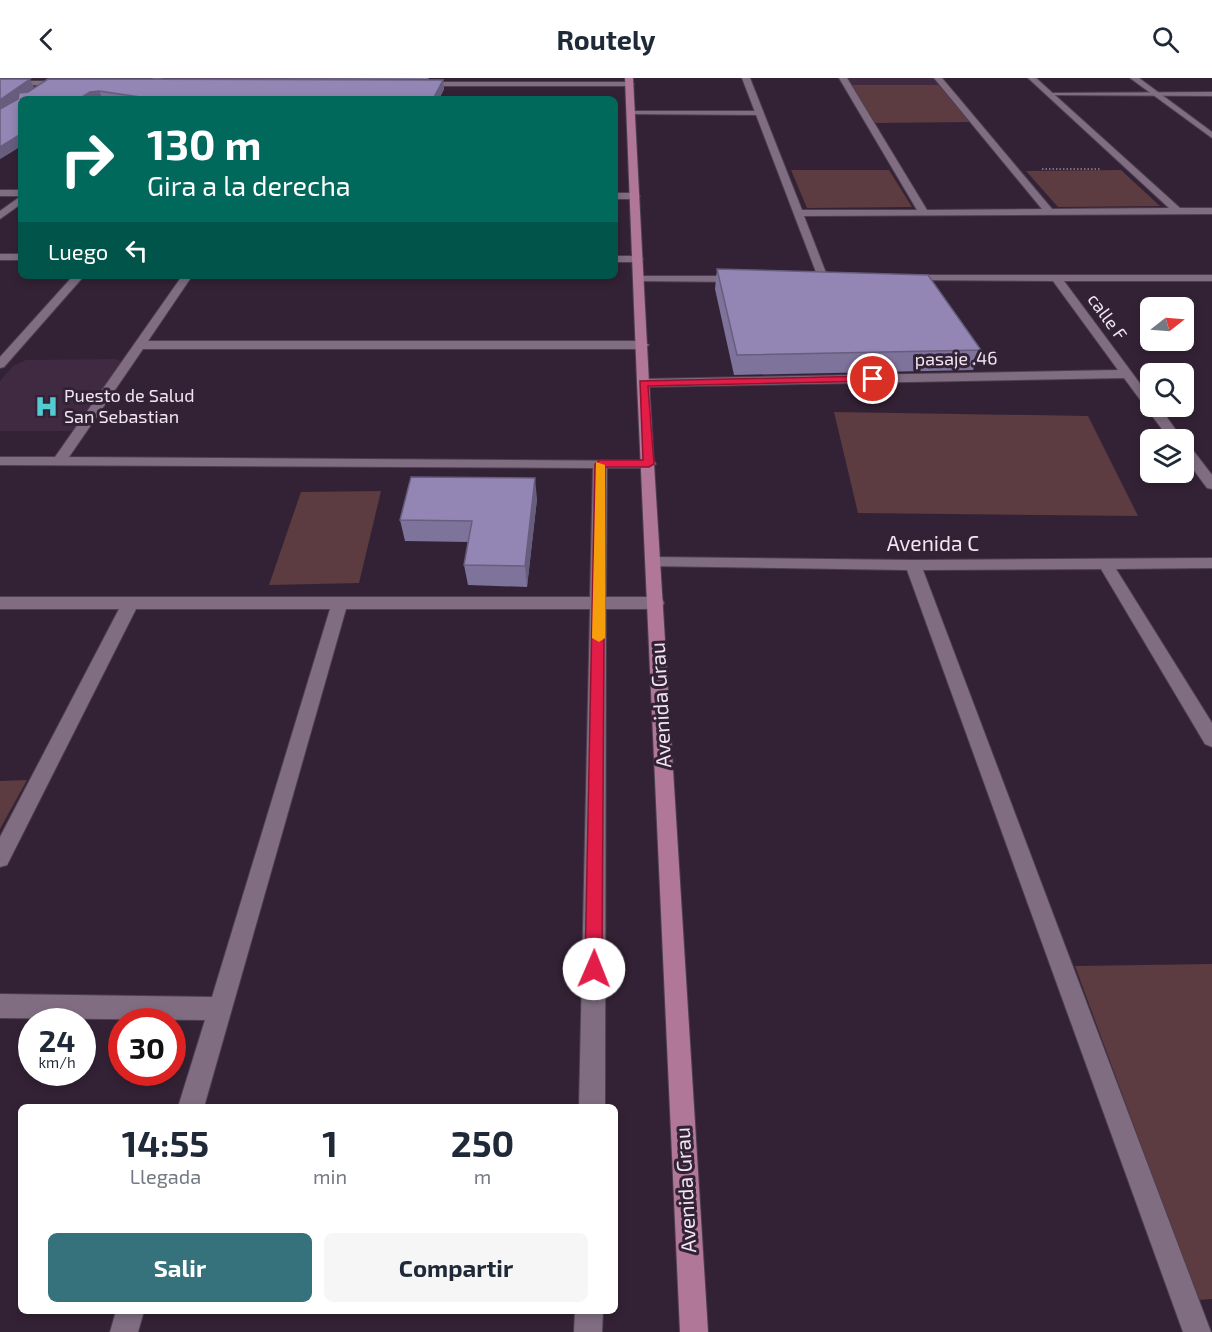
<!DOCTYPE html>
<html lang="es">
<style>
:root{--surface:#fff;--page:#f6f6f7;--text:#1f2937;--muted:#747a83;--accent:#36727c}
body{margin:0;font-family:"Exo 2",sans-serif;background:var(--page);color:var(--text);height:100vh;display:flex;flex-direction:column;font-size:22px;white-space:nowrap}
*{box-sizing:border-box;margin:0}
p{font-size:20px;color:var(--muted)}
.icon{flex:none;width:33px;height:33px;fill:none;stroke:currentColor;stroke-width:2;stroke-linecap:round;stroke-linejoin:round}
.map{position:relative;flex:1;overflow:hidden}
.side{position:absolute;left:18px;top:1026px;width:600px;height:210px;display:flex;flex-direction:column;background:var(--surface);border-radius:9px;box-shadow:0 3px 9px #0003}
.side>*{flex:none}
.guide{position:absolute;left:18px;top:18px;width:600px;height:183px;border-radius:9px;box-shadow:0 3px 9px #0003;background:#00695c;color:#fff;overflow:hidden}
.needle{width:39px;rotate:73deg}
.controls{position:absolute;left:1140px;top:219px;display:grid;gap:12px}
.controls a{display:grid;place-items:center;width:54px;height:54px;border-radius:9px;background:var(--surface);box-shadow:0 3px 9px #0003;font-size:30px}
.speed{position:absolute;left:18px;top:930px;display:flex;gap:12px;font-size:30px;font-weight:700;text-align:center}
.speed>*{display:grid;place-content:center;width:78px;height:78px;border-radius:50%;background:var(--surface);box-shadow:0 3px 9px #0003;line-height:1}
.speed small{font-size:15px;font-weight:400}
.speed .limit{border:9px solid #d22;background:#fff;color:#111}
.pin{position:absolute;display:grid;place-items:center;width:51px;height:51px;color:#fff;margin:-26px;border:3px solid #fff;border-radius:50%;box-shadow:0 2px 6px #0007}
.me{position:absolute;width:66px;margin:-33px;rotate:1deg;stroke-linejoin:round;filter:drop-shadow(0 0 4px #0008)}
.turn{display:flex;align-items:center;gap:21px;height:126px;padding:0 30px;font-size:27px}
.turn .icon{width:78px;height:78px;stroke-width:2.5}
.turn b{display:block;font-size:42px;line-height:51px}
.then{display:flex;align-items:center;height:57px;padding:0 30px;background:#0003;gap:12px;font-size:22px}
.eta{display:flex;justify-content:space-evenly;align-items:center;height:102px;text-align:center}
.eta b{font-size:36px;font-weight:700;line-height:42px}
.cta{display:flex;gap:12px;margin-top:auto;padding:12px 30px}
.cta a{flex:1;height:69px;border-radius:9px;background:var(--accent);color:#fff;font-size:24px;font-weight:700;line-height:69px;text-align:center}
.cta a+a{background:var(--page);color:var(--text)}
header{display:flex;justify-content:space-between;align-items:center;height:78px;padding:0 30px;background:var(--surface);font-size:27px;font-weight:700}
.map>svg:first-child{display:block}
</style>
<header><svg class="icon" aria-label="back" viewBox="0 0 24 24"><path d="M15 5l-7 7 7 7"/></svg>Routely<svg class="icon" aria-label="search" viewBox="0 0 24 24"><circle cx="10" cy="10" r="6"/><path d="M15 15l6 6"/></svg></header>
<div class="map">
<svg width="1212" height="1254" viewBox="0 0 1212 1254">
<rect width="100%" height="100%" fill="#332235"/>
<path fill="#3f2a41" d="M 846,0 L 938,0 L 943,7 L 850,7 Z
M 116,281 L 124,285 L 74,353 L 0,353 L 0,303 L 13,288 L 26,282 Z"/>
<path fill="#5c3c40" d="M 850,7 L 943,7 L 971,44 L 875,45 Z
M 791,92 L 889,92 L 912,129 L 807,130 Z
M 1121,92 L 1160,128 L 1058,129 L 1026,93 Z
M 834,334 L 1088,338 L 1138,438 L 858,435 Z
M 381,413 L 359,505 L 269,507 L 301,414 Z
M 27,702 L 0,751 L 0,703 Z
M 1212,886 L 1212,1221 L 1198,1222 L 1075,888 Z"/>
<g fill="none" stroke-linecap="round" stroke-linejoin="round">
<defs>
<path id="service" d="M 1212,14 L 1212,18 L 1047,17 L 1050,15 Z
M 629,33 L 759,33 L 762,35 L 759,37 L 627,36 Z"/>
<path id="minor" d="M 154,0 L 162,0 L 138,21 L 130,21 Z
M 742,0 L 750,0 L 802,132 L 917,132 L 839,0 L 847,0 L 927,132 L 1042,131 L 934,0 L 942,0 L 1052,131 L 1169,130 L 1028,0 L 1036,0 L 1180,130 L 1212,130 L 1212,136 L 804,138 L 828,200 L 819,202 Z
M 1130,0 L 1139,0 L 1212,54 L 1212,60 Z
M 0,3 L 67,3 L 71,5 L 67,7 L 0,7 Z
M 419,4 L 630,4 L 634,6 L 630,8 L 416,8 Z
M 0,112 L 21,112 L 21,118 L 0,118 Z
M 615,115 L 635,115 L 640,118 L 635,121 L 615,121 Z
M 21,118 L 21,126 L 0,141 L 0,133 Z
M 0,176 L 21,176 L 21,182 L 0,182 Z
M 615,178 L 638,178 L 643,181 L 638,184 L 615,184 Z
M 908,197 L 1212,197 L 1212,203 L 1064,203 L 1150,319 L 1150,328 L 1159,328 L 1183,362 L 1170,362 L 1124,300 L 643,309 L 637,305 L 643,301 L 1118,292 L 1053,203 L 904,202 L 903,200 Z
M 73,198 L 84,198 L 4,289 L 0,290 L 0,279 Z
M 182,198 L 192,198 L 148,263 L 643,263 L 649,267 L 643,271 L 143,271 L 69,379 L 654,383 L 656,386 L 649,390 L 607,390 L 606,519 L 656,519 L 662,521 L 664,525 L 662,529 L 656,531 L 606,531 L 605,1029 L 579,1029 L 590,531 L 346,531 L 204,1029 L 178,1029 L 205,942 L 0,940 L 0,916 L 212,919 L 330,531 L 136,531 L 7,787 L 0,789 L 0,759 L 119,531 L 0,531 L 0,519 L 590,519 L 593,390 L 0,387 L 0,379 L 55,379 Z
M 639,198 L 739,198 L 744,201 L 739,204 L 635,203 L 634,201 Z
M 1184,366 L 1189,367 L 1212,397 L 1212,411 L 1207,410 L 1184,379 Z
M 654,479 L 913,482 L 1212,480 L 1212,490 L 1116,491 L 1212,645 L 1212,669 L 1205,666 L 1101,491 L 923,492 L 1211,1254 L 1183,1254 L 907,492 L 649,488 L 646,484 L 649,480 Z
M 116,1233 L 144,1233 L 138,1254 L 110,1254 Z
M 575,1233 L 603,1233 L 602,1254 L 574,1254 Z"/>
<path id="primary" d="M 625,0 L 633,0 L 649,305 L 708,1254 L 680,1254 L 637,305 Z"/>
</defs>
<use href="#service" stroke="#4d3f4f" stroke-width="2"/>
<use href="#minor" stroke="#4d3f4f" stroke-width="2"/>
<use href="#primary" stroke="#4d3f4f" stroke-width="2"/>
<path stroke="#938695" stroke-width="1.5" stroke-dasharray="1.5 2" stroke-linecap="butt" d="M 1042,91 L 1101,91"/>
<use href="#service" fill="#806d82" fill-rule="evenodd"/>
<use href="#minor" fill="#806d82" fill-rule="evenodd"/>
<use href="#primary" fill="#b07799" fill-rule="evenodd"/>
</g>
<path fill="#7e739b" d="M 0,0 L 429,0 L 428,1 Z
M 0,1 L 34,9 L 27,14 L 443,2 L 444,11 L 439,21 L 21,21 L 21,68 L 0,81 Z
M 717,191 L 981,272 L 973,292 L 734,297 L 715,211 Z
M 537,421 L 527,509 L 468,507 L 464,487 L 468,464 L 405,463 L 400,442 Z"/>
<path fill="#675e7e" d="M 30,1 L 34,9 L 0,33 L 0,22 Z
M 443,2 L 444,11 L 439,21 L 433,21 Z
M 99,13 L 103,21 L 79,21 L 90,14 Z
M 21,56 L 21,68 L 0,81 L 0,69 Z
M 535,400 L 537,421 L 527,509 L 525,488 Z"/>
<path fill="#9386b4" stroke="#675e7e" stroke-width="1.5" d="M 0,1 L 30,1 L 0,22 Z
M 48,1 L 443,2 L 433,21 L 180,21 L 147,20 L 99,13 L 90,14 L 79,21 L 21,21 L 21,56 L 0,69 L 0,31 L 18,21 L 19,15 L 28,14 Z
M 717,191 L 928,197 L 981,272 L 737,277 Z
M 411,399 L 535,400 L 525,488 L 464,487 L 472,443 L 400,442 Z"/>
<path fill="#e11d48" stroke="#92132f" stroke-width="1.5" d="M 873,298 L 877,299 L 877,303 L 648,308 L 654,386 L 649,389 L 605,389 L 602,891 L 600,897 L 594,900 L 588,897 L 585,891 L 595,386 L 600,382 L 643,382 L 640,303 Z"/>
<path fill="#f59e0b" d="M 596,384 L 605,387 L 605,560 L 599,564 L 592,560 Z"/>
<defs>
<symbol id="hospital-bare" viewBox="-9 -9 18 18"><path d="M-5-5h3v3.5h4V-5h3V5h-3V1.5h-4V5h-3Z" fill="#52ccd0" stroke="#332235" stroke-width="2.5" paint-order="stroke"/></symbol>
</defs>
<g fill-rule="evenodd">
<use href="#hospital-bare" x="30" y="312" width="33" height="33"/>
</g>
<g text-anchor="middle" stroke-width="6" stroke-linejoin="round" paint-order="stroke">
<g font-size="18" fill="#f0e5f1" stroke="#332235">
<text transform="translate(1107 239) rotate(54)" y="6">calle F</text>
<text transform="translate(956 281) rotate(-1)" y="6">pasaje .46</text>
</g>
<g font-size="18" fill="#f0e5f1" stroke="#332235" text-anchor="start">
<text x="64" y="324">Puesto de Salud<tspan x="64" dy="21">San Sebastian</tspan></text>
</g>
<g font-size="21" fill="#f0e5f1" stroke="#332235">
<text x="933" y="473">Avenida C</text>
<text transform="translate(661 627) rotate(-93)" y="7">Avenida Grau</text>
<text transform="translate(686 1112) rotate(-93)" y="7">Avenida Grau</text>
</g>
</g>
</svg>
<div class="controls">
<a><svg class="needle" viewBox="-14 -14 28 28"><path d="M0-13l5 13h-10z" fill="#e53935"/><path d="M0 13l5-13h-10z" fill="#747a83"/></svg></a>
<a><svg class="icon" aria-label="search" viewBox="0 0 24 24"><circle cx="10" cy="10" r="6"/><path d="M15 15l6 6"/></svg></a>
<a><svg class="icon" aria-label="layers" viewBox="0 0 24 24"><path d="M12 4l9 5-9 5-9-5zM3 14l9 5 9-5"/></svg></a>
</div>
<div class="speed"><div>24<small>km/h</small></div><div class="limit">30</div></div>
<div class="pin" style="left:873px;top:301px;background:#d93025"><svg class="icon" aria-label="arrive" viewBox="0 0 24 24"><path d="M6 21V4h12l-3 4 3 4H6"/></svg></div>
<svg class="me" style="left:594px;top:891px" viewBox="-20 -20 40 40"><circle r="19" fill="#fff"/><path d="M0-13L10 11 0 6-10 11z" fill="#e11d48"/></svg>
<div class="guide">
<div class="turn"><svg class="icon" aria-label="right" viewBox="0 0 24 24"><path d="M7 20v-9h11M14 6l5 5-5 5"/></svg><div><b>130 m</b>Gira a la derecha</div></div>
<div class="then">Luego<svg class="icon" aria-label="left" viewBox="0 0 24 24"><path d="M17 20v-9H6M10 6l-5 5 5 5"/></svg></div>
</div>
<section class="side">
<div class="eta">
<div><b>14:55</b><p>Llegada</p></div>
<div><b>1</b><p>min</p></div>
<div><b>250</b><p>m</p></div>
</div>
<div class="cta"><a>Salir</a><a>Compartir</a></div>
</section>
</div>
